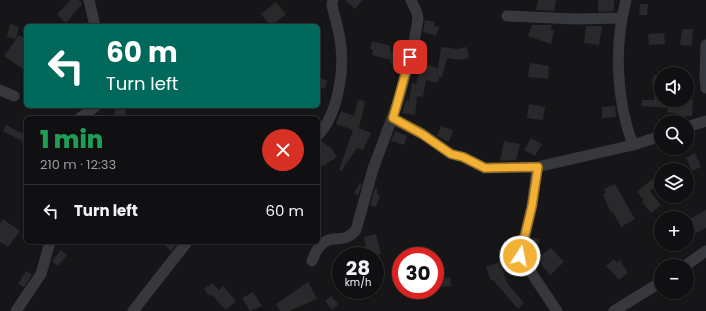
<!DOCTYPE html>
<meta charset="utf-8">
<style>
:root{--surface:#101012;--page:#1e1e20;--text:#f1f3f6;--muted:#9c9d9f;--line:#303032}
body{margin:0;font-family:Poppins,sans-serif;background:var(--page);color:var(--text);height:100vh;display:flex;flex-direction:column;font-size:15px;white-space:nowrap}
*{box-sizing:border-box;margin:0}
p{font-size:13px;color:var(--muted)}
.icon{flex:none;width:22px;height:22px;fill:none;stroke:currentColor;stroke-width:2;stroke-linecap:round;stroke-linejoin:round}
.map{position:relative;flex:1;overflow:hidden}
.drawer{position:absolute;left:24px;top:116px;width:296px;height:128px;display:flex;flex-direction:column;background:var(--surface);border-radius:6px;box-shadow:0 1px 3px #0004,0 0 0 1px var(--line)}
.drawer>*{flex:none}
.banner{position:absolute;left:24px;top:24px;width:296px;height:84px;border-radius:6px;box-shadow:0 1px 3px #0004,0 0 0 1px var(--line);background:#00695c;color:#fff;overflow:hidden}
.controls{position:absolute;left:654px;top:67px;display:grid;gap:8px}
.controls a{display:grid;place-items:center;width:40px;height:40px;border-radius:50%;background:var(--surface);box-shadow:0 1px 3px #0004,0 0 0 1px var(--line);font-size:20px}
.speed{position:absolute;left:332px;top:247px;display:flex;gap:8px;font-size:20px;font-weight:700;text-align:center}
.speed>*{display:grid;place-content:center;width:52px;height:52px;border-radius:50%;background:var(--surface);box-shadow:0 1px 3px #0004,0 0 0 1px var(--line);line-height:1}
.speed small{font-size:10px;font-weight:400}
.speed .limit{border:6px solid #d22;background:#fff;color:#111}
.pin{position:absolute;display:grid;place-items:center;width:34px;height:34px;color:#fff;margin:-17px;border-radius:8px;box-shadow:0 2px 6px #0006}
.me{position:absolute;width:44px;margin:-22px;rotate:11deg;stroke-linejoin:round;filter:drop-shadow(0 0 3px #0008)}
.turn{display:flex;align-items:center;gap:14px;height:84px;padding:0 16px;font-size:18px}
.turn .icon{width:52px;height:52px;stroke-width:2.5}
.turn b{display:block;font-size:28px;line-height:34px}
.round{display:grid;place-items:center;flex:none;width:42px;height:42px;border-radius:21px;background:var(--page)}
.headline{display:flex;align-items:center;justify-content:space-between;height:68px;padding:0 16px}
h1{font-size:24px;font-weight:800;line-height:30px;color:#1e9e55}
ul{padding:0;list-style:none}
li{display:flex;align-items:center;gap:12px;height:52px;padding:0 16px;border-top:1px solid var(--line)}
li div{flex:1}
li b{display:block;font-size:15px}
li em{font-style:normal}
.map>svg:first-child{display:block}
</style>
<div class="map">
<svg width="706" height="311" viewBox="0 0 706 311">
<rect width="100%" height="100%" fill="#161618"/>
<path fill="#29292c" d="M 71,0 L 79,0 L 82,4 L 66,23 L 57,14 Z
M 345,0 L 363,0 L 355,9 Z
M 538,0 L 556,0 L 554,11 L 536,10 Z
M 598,0 L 614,0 L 614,11 L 598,12 Z
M 276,2 L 286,14 L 271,26 L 261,14 Z
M 640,4 L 648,4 L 647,15 L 639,15 Z
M 425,20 L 435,22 L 434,26 L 439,27 L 436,36 L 423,32 Z
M 10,24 L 19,27 L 16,39 L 7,37 Z
M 532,25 L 552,25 L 551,30 L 554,30 L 551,44 L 528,36 Z
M 586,26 L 602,26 L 599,45 L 584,43 Z
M 682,29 L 693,29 L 692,46 L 680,45 Z
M 664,33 L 665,44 L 649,45 L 648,34 Z
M 19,35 L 26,39 L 26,71 L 4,56 Z
M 372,41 L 391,46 L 390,51 L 404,54 L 400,66 L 390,63 L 391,60 L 372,55 L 373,50 L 370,49 Z
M 441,47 L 458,49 L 467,47 L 469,58 L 459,60 L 447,58 L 442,77 L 439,77 L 438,83 L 426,80 L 423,97 L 417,96 L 415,115 L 402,113 L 406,100 L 409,101 L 412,83 L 416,84 L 420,68 L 424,69 L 425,64 L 438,68 Z
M 530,63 L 549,66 L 548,79 L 528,77 Z
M 654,75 L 661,76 L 661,100 L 693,100 L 692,116 L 686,116 L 684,121 L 678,120 L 679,114 L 667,112 L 668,108 L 641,106 L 642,100 L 654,100 L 655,83 L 652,83 Z
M 318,77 L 328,81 L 324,89 L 318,87 Z
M 358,100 L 365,101 L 359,128 L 371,133 L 363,150 L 357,148 L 341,171 L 339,170 L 353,130 L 336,124 L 341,111 L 354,116 Z
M 529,104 L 545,107 L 543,120 L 527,118 Z
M 115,106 L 126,106 L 126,118 L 115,118 Z
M 615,106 L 616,117 L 602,118 L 602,107 Z
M 6,125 L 26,135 L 26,143 L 3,131 Z
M 441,126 L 453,130 L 449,142 L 437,136 Z
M 395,131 L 407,136 L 404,145 L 391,141 Z
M 531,138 L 542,144 L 535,156 L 524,150 Z
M 322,141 L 329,147 L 330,146 L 337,157 L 323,166 L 318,163 L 321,156 L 318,154 L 318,142 Z
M 504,141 L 520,144 L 516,160 L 500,161 Z
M 695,153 L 701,167 L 692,171 L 686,158 Z
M 652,179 L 657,185 L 650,191 L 661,205 L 651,213 L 642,202 L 644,200 L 637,192 Z
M 360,183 L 362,184 L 358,196 L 354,193 Z
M 615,184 L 635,219 L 621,227 L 613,212 L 611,213 L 603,194 L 606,193 L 604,189 Z
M 375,188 L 378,189 L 377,194 L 380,196 L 376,207 L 370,205 Z
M 706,210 L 706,228 L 694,234 L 687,220 Z
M 3,219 L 20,231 L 8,247 L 0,242 L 0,224 Z
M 376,234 L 381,254 L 368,256 L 364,237 Z
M 532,237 L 540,239 L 537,248 L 530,246 Z
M 161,242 L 177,242 L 178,243 L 171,251 Z
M 551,248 L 564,262 L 550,275 L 540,263 L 542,261 L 538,257 Z
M 61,250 L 67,255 L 58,266 L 52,261 Z
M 614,259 L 617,263 L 620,260 L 628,273 L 619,280 L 606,266 Z
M 500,262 L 507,283 L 524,303 L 518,309 L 493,280 L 491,281 L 486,267 Z
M 26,271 L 32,275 L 24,287 L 18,284 Z
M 450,277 L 451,286 L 441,287 L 440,279 Z
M 308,282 L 317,299 L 289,311 L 280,311 L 276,304 Z
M 212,283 L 219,290 L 223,286 L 236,301 L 226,310 L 211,294 L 209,296 L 204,289 Z
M 253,292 L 262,306 L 250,311 L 242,298 Z
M 331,296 L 338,304 L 332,310 L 325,301 Z"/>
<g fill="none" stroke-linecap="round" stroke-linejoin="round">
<path stroke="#37383d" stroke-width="11" d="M 89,0 L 95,26
M 626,0 C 614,46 616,100 633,145
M 507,16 L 576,19 L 621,18
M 706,45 L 705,77 L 706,88
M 0,90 L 14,96
M 80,118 L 96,106
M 393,119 L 423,134 L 451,154 L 463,157 L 485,168 L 537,167 L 633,145 L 661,136
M 687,127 L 706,121
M 318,135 C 337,116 344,73 341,47 C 340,33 335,19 332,5 L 333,0
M 537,167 L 532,206 L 520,256 L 557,311
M 312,261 C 314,256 316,250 320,246 C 332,232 343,246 356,230 L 373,169 L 398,102 L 414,42 L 418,19 L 417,13 L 411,0
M 685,266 L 706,251
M 16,311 L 41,274 L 50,242
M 133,311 L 187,242
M 614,311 L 661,282"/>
</g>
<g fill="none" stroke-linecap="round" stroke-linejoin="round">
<defs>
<path id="route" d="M 410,57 L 393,118 L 422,134 L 451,154 L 463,157 L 485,168 L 538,167 L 532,206 L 520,256"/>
</defs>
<use href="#route" stroke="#9d7322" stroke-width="10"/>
<use href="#route" stroke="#f2b134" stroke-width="7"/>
</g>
</svg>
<div class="controls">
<a><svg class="icon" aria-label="sound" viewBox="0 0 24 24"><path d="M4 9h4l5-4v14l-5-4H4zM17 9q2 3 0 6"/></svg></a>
<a><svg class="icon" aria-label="search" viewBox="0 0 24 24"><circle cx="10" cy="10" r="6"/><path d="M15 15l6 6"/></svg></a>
<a><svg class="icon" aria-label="layers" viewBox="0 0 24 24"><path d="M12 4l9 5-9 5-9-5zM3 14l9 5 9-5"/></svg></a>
<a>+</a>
<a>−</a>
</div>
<div class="speed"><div>28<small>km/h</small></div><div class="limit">30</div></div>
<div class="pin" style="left:410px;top:57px;background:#d93025"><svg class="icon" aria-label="arrive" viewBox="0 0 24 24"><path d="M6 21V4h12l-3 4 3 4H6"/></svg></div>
<svg class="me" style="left:520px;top:256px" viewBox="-20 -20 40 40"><circle r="17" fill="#f2b134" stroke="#fff" stroke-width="3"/><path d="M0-11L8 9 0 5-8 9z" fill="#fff"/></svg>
<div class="banner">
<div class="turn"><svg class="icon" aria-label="left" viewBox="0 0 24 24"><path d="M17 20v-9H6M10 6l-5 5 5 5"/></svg><div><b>60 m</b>Turn left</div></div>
</div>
<section class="drawer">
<div class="headline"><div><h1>1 min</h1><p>210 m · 12:33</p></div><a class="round" style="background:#d93025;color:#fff"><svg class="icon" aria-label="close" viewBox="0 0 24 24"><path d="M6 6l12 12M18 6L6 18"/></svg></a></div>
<ul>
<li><svg class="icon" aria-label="left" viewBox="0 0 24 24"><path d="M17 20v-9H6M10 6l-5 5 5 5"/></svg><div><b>Turn left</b></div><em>60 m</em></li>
</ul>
</section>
</div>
